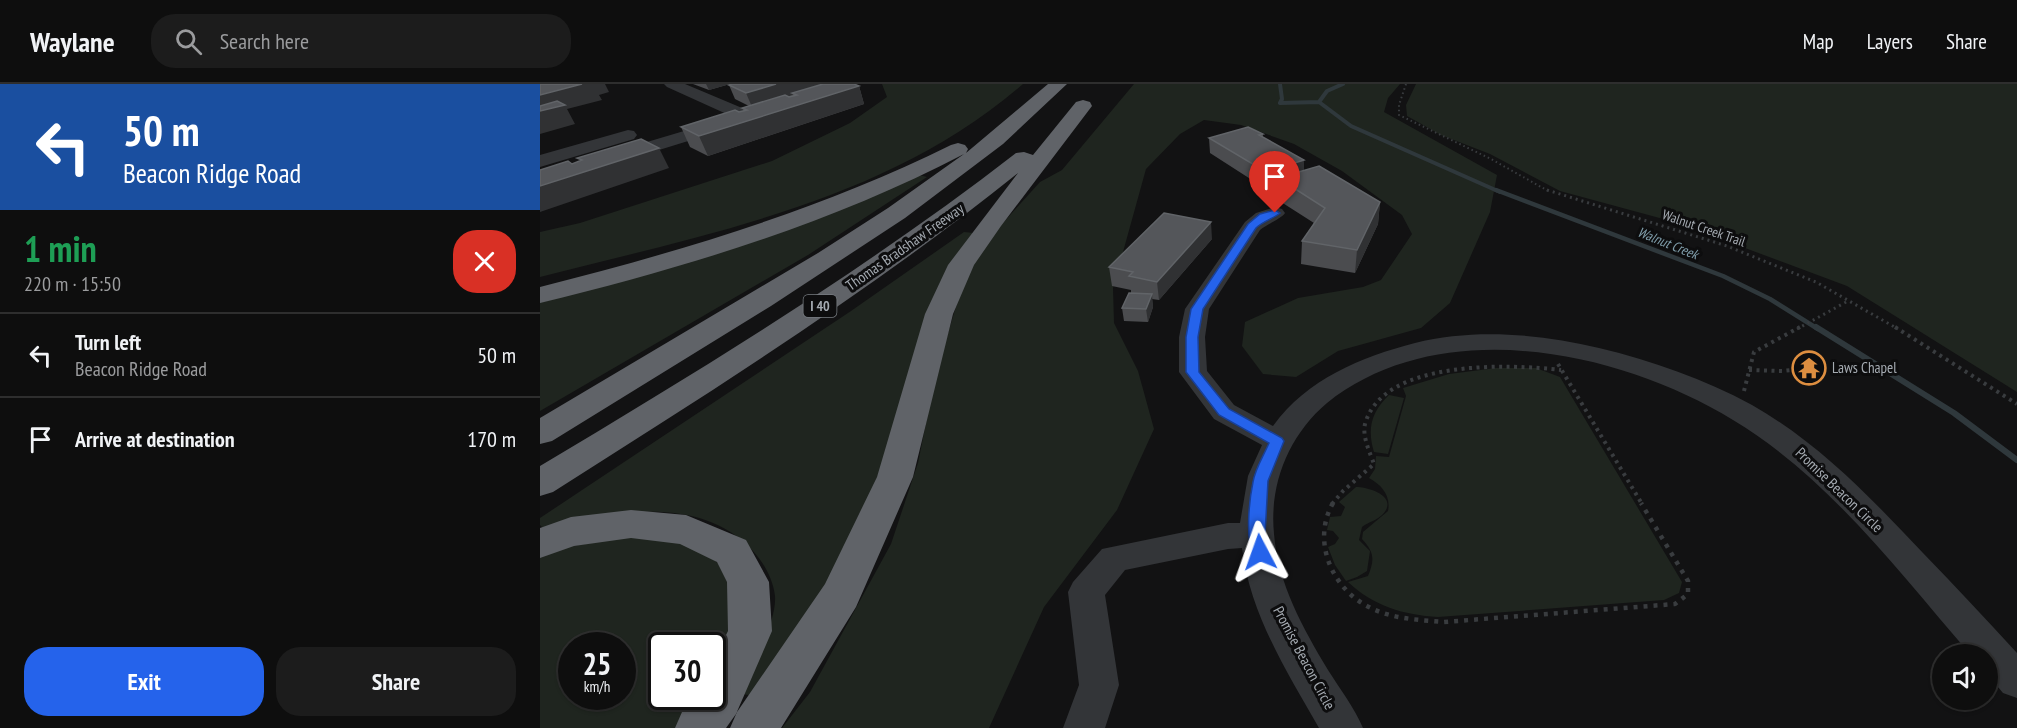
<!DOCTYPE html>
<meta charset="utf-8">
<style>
:root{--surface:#0e0e0e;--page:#1c1c1c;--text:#f1f3f6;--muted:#9b9c9e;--line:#2e2e2e;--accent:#2563eb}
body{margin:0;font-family:"PT Sans Narrow",sans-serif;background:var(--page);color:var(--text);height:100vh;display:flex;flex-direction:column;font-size:22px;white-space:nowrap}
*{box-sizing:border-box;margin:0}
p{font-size:20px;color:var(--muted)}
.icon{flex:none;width:33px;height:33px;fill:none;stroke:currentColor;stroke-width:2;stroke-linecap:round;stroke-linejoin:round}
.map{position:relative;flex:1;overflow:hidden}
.sheet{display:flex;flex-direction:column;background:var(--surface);width:540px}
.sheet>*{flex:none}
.top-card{background:#1a4fa0;color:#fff;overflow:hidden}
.buttons{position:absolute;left:1392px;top:560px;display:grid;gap:12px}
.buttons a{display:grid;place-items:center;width:66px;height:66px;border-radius:50%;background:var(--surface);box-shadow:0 2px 4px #0004,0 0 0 2px var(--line);font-size:30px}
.speed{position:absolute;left:18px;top:548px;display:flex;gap:12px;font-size:30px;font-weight:700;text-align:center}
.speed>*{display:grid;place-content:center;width:78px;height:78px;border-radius:50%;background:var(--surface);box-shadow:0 2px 4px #0004,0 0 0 2px var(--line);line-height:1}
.speed small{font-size:15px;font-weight:400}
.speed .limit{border:3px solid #111;border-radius:9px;background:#fff;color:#111}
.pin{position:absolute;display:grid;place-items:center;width:51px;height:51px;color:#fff;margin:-62px -26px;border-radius:50% 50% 50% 0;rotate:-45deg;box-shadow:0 0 6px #0007}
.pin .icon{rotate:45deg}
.me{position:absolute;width:66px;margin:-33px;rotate:356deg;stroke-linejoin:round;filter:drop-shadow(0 0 4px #0008)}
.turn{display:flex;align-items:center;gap:21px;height:126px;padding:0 24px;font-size:27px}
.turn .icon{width:78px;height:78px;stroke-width:2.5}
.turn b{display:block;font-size:42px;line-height:51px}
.round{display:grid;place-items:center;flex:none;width:63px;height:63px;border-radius:24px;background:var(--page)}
.summary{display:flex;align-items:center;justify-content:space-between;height:102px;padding:0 24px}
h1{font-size:36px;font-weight:600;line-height:45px;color:#1e9e55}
.primary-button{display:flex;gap:12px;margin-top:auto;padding:12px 24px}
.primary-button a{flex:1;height:69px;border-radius:24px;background:var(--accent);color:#fff;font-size:24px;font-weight:600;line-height:69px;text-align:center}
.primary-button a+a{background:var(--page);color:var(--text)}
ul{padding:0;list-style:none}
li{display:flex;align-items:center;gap:18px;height:84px;padding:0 24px;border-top:2px solid var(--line)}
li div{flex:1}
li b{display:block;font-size:22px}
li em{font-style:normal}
header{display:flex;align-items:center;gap:36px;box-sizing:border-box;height:84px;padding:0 30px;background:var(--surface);border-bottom:2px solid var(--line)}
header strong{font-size:28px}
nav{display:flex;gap:33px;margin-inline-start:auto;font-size:21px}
.search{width:420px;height:54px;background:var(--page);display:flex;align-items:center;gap:15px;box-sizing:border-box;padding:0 21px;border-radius:24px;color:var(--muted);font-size:22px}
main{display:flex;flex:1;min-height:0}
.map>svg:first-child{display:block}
</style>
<header>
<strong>Waylane</strong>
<div class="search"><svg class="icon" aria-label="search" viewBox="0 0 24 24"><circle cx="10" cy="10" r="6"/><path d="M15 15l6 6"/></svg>Search here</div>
<nav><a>Map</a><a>Layers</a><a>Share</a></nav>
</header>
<main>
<section class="sheet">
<div class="top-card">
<div class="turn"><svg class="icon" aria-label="left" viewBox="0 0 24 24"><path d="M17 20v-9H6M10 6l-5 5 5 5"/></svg><div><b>50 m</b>Beacon Ridge Road</div></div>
</div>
<div class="summary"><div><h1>1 min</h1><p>220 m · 15:50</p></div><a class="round" style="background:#d93025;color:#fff"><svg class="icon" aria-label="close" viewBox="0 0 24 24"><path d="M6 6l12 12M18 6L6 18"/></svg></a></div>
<ul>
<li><svg class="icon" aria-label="left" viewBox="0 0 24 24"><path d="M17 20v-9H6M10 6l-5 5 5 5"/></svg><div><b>Turn left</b><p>Beacon Ridge Road</p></div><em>50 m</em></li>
<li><svg class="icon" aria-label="arrive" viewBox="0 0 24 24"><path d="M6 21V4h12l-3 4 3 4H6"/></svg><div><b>Arrive at destination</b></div><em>170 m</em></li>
</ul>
<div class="primary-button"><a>Exit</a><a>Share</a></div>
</section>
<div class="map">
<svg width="1477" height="644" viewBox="0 0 1477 644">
<rect width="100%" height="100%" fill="#121213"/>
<path fill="#1f251f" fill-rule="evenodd" d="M 342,0 L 483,0 C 349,117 167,150 0,193 L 0,148 L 40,139 L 232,77 L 310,39 L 347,13 Z
M 594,0 L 860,0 L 848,14 L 844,28 L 957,91 L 950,128 L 910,219 L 881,244 L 798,267 L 756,293 L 723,290 L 702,262 L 705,238 L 758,214 L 823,203 L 841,196 L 872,150 L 862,131 L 802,87 L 754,60 L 701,41 L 664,36 L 640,50 L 606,85 L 573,204 L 574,239 L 598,287 L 614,345 L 577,426 L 504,523 L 449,644 L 242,644 L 270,608 L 351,460 L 378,379 L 396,289 L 424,196 L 453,150 L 500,98 L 522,86 Z
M 876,0 L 1477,0 L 1477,308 L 1307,202 L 1138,139 L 1020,107 L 950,70 L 901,51 L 867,32 L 866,21 Z
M 379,91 L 387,93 L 268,171 L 0,327 L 0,217 Z
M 424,148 L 434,149 L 313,454 L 261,545 L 214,612 L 197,609 C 210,585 237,539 235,512 C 233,495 224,479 213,467 C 160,409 71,428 3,444 L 0,441 L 0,434 L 311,227 Z
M 956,284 L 996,284 L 1020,293 L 1142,498 L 1139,509 L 1124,516 L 898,533 C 864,531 833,522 808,498 L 828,492 C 835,475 834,468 822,455 L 823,448 L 848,427 C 851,412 842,401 829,394 L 835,385 L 836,372 L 849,373 L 866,312 L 863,304 L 909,290 Z
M 849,311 L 864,314 L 848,370 L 834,368 C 827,345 831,328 849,311 Z
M 816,403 C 828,403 859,412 843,430 C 838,436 828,438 822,443 L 819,456 L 830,467 L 827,487 L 817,493 L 806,497 L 795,481 L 788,463 L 795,460 L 799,454 L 793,447 L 787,446 L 790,433 L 801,432 L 805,423 L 799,418 Z
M 96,452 L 141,456 L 164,467 L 188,488 L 198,526 L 173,600 L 172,561 L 122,561 L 122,612 L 166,612 L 144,644 L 0,644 L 0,467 ZM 32,561 L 82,561 L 82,612 L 32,612 Z"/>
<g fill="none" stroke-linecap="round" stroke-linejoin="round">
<path stroke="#2f383c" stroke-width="4" d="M 740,0 L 742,15 L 740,19 L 779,18
M 779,18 L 811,42 L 960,108
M 779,18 L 787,7 L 803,0"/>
<path stroke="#2f383c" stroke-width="4.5" d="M 956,106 L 1183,192 L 1230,215 L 1278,245"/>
<path stroke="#2f383c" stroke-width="6" d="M 1276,243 L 1414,329 L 1477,376"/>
<path stroke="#393c3f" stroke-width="2" stroke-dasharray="1.5 3" stroke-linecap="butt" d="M 866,0 L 859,21 L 859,31 L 951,75 L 1010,108"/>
<path stroke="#393c3f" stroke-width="3" stroke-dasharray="2 4" stroke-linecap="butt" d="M 1007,106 L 1187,162 L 1276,198 L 1358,245
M 1257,245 L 1308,217"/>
<path stroke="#393c3f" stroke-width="4" stroke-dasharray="3 4.5" stroke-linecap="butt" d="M 1355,243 L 1477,320
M 1018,280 L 1102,420
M 1209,286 L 1242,287 L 1269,284
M 1204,307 L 1214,268 L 1260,243
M 792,420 L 803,407 L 834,380 C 830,369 822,352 825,340 C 843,275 969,280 1021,286"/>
<path stroke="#393c3f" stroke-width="4.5" stroke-dasharray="4 6" stroke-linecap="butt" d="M 793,419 C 771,457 792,506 831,524 C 853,535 880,536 904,538 L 1135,520 L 1148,510 L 1148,497 L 1101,419"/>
<path fill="#333538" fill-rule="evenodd" d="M 124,0 L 145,0 L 214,29 L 216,33 L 214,37 L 202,37 L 127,3 Z
M 181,36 L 187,37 L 190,41 L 187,45 L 77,79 L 70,77 L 68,73 L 70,69 Z
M 88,46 L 94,47 L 97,51 L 94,55 L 0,83 L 0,71 Z
M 735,123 L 742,125 L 745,129 C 741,135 727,140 720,146 L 669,225 L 665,253 L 667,287 L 694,321 L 733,342 C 767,295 821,273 875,259 C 935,244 1000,250 1059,264 C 1113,277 1164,295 1212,321 C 1279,359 1332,415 1383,469 C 1415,502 1446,535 1477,569 L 1477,614 L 1463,609 L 1448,591 L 1448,570 L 1430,570 C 1358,487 1288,393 1193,336 C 1079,266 900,229 787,319 C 749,351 729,400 734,450 C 738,500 763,544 788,586 C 800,605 814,623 823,644 L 779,644 C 747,588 710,530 702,464 L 688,465 L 585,486 L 565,511 L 579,601 L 565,644 L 523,644 L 539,601 L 528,508 L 533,498 L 562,465 L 688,439 L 700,439 L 708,392 L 722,361 L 674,335 L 639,288 L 639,253 L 645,225 L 705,138 L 716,129 Z"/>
<path fill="#606368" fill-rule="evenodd" d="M 508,0 L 527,0 L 463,60 L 365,134 L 231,222 L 12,357 L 0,360 L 0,334 L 278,169 L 348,124 L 424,70 C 290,140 147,183 0,219 L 0,203 C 142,167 279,126 411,61 L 418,59 L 425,61 L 428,65 L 426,69 Z
M 543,16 L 550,18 L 552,22 L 461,142 L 434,181 L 413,230 L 373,393 L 316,523 L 241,644 L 190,644 L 197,628 L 285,500 L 337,393 L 385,230 L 408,181 L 478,89 C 331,207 172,307 13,408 L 0,412 L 0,382 C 164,284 325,186 476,69 L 484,68 L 493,71 L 536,18 Z
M 91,426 L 146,431 L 206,456 L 229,498 L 232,547 L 196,630 L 186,644 L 135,644 L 142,628 L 154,612 L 172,612 L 172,579 L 188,547 L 187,498 L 177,478 L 140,460 L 91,454 L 34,462 L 0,474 L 0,444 L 31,433 Z"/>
</g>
<path fill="#4b4c4f" d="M 153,0 L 190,0 L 169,6 Z
M 189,1 L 319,2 L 324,20 L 168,72 L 150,63 L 141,43 L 204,27 L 202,24 L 209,22 L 195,15 Z
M 723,50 L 723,53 L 764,86 L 840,118 L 838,140 L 815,189 L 761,180 L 762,157 L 774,139 L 738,116 L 738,101 L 726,105 L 670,69 L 669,54 Z
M 672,155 L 619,216 L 612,215 L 613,223 L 608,238 L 584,237 L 582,224 L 591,209 L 591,206 L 572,202 L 569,183 Z"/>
<path fill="#303133" d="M 42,0 L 65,0 L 69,8 L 59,11 L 62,16 L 27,25 L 35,40 L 0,50 L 0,11 Z
M 166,0 L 190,0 L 169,6 Z
M 236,0 L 288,0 L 252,9 L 253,11 L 212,23 L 206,9 Z
M 319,2 L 324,20 L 168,72 L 159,52 Z
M 119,64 L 129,84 L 0,128 L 0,102 Z
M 764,76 L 764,92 L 738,94 L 738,101 L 726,105 L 726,88 Z
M 840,118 L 838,140 L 815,189 L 817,166 Z
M 671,138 L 672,155 L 619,216 L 617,198 Z
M 612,210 L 613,223 L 608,238 L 606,225 Z"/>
<path fill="#54565a" stroke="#616468" stroke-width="1.5" d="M 0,0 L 42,0 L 0,11 Z
M 192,0 L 236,0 L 206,9 L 189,1 Z
M 283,0 L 314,0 L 319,2 L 159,52 L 141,43 L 195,26 L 199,28 L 207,26 L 202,24 L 245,11 L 249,13 L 257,11 L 252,9 Z
M 17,17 L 25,21 L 0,27 L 0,22 Z
M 708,43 L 723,50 L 719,51 L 764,76 L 726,88 L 669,54 Z
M 101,55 L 119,64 L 0,102 L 0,86 L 28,77 L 32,80 L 42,76 L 37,74 Z
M 779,82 L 840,118 L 817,166 L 762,157 L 785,124 L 738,94 Z
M 624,129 L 671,138 L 617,198 L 589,192 L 593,188 L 569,183 Z
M 589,209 L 612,210 L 606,225 L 582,224 Z"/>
<path fill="#2563eb" stroke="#184099" stroke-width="1.5" d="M 735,126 L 740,129 C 733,135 723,137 716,144 L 663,225 L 658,253 L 659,288 L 689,325 L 742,354 L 744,357 L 728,397 L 725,451 L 728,468 L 726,473 L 720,475 L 714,473 C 705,456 709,417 713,398 C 715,385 724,371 729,359 L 679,331 L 646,288 L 646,253 L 651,225 L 708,140 L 720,130 Z"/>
<defs>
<symbol id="temple-ring" viewBox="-11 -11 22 22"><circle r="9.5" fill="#0d0d0e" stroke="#dd8e40" stroke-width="1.5"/><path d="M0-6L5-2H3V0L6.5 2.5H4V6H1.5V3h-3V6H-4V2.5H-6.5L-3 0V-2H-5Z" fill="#dd8e40"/></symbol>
</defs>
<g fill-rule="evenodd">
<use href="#temple-ring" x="1250" y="265" width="38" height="38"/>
</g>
<g text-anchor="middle" stroke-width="6" stroke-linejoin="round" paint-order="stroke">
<g font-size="14" fill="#a5abb2" stroke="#0d0d0e">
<text transform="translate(1164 144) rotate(19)" y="5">Walnut Creek Trail</text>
</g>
<g font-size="14" font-style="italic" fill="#7f9daa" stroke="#0d0d0e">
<text transform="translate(1128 159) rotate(22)" y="5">Walnut Creek</text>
</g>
<rect fill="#0d0d0e" stroke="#777c81" stroke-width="1.5" x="263.5" y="211" width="33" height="22" rx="4.5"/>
<g font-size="14" font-weight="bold" fill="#a5abb2">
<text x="280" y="227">I 40</text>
</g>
<g font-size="15" fill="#a5abb2" stroke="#0d0d0e">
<text transform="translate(365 163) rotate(-35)" y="5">Thomas Bradshaw Freeway</text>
<text transform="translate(1299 406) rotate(44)" y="5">Promise Beacon Circle</text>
<text transform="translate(764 574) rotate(62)" y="5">Promise Beacon Circle</text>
</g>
<g font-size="15" fill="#a5abb2" stroke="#0d0d0e" text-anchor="start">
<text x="1292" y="289">Laws Chapel</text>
</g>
</g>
</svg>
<div class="buttons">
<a><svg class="icon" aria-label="sound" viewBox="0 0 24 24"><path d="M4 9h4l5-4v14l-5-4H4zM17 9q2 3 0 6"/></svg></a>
</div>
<div class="speed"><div>25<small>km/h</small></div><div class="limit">30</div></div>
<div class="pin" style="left:735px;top:129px;background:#d93025"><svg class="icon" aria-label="arrive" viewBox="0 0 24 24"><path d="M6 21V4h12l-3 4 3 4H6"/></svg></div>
<svg class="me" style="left:720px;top:468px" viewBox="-20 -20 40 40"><path d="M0-17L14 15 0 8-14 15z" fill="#2563eb" stroke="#fff" stroke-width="4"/></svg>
</div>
</main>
